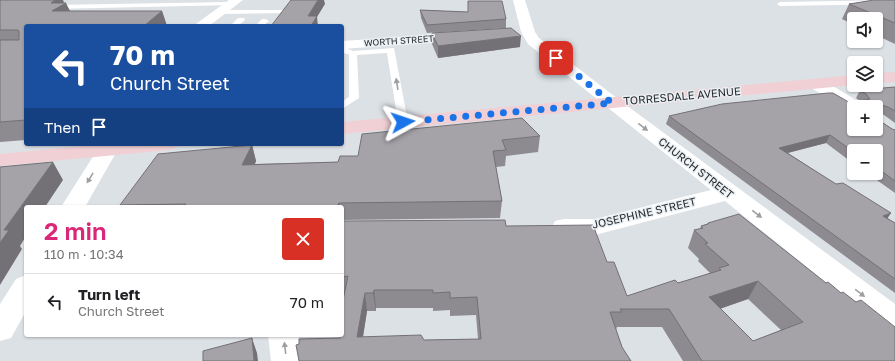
<!DOCTYPE html>
<meta charset="utf-8">
<style>
:root{--surface:#fff;--page:#f6f6f6;--text:#202124;--muted:#757577;--line:#e0e0e0;--accent:#db2777}
body{margin:0;font-family:"Golos Text",sans-serif;background:var(--page);color:var(--text);height:100vh;display:flex;flex-direction:column;font-size:15px;white-space:nowrap}
*{box-sizing:border-box;margin:0}
p{font-size:13px;color:var(--muted)}
.icon{flex:none;width:22px;height:22px;fill:none;stroke:currentColor;stroke-width:2;stroke-linecap:round;stroke-linejoin:round}
.map{position:relative;flex:1;overflow:hidden}
.panel{position:absolute;left:24px;top:205px;width:320px;height:132px;display:flex;flex-direction:column;background:var(--surface);border-radius:4px;box-shadow:0 1px 3px #0004}
.panel>*{flex:none}
.hud{position:absolute;left:24px;top:24px;width:320px;height:122px;border-radius:4px;box-shadow:0 1px 3px #0004;background:#1a4fa0;color:#fff;overflow:hidden}
.fabs{position:absolute;left:847px;top:12px;display:grid;gap:8px}
.fabs a{display:grid;place-items:center;width:36px;height:36px;border-radius:4px;background:var(--surface);box-shadow:0 1px 3px #0004;font-size:20px}
.pin{position:absolute;display:grid;place-items:center;width:34px;height:34px;color:#fff;margin:-17px;border-radius:8px;box-shadow:0 2px 6px #0006}
.me{position:absolute;width:44px;margin:-22px;rotate:85deg;stroke-linejoin:round;filter:drop-shadow(0 0 3px #0008)}
.turn{display:flex;align-items:center;gap:14px;height:84px;padding:0 20px;font-size:18px}
.turn .icon{width:52px;height:52px;stroke-width:2.5}
.turn b{display:block;font-size:28px;line-height:34px}
.then{display:flex;align-items:center;height:38px;padding:0 20px;background:#0003;gap:8px;font-size:15px}
.round{display:grid;place-items:center;flex:none;width:42px;height:42px;border-radius:4px;background:var(--page)}
.overview{display:flex;align-items:center;justify-content:space-between;height:68px;padding:0 20px}
h1{font-size:24px;font-weight:600;line-height:30px;color:var(--accent)}
ul{padding:0;list-style:none}
li{display:flex;align-items:center;gap:12px;height:56px;padding:0 20px;border-top:1px solid var(--line)}
li div{flex:1}
li b{display:block;font-size:15px}
li em{font-style:normal}
.map>svg:first-child{display:block}
</style>
<div class="map">
<svg width="895" height="361" viewBox="0 0 895 361">
<rect width="100%" height="100%" fill="#dce1e6"/>
<g fill="none" stroke-linecap="round" stroke-linejoin="round">
<path fill="#fff" fill-rule="evenodd" d="M 895,0 L 895,4 L 780,6 L 777,4 L 780,2 Z
M 231,2 L 234,4 L 233,5 L 52,9 L 49,7 L 52,5 Z
M 290,10 L 292,11 L 292,13 L 220,14 L 217,12 L 220,10 Z
M 238,18 L 244,18 L 245,20 L 238,26 L 230,26 Z
M 262,19 L 265,19 L 269,21 L 263,26 L 255,26 Z
M 342,43 L 345,43 L 348,49 L 353,51 L 394,48 L 408,122 L 407,124 L 399,124 L 398,122 L 387,53 L 357,55 L 359,98 L 342,109 L 342,102 L 349,97 L 349,54 L 342,53 Z"/>
<path fill="#fff" fill-rule="evenodd" d="M 229,0 L 243,0 L 209,26 L 193,26 Z
M 513,0 L 525,0 L 535,32 L 539,38 L 618,99 L 895,304 L 895,332 L 884,329 L 725,201 L 595,235 L 564,235 L 555,233 L 552,227 L 555,221 L 564,219 L 595,219 L 711,190 L 528,44 L 521,32 Z
M 461,33 L 466,34 L 468,37 L 466,40 L 342,49 L 342,41 Z
M 817,79 L 823,80 L 861,103 L 864,107 L 854,107 L 854,112 L 849,111 L 811,88 L 809,84 L 811,80 Z
M 101,144 L 121,144 L 85,207 L 61,207 Z
M 26,275 L 26,311 L 11,338 L 0,341 L 0,304 L 16,279 Z
M 268,335 L 298,335 L 303,361 L 271,361 Z"/>
<path fill="#f0d0d4" fill-rule="evenodd" d="M 895,72 L 895,82 L 876,83 L 876,73 Z
M 854,75 L 854,85 L 342,134 L 342,122 Z
M 105,144 L 179,144 L 176,148 L 169,150 L 0,166 L 0,154 Z"/>
</g>
<path fill="#8e8b90" fill-rule="evenodd" d="M 0,0 L 63,0 L 64,3 L 70,11 L 162,11 L 167,26 L 26,26 L 26,140 L 0,142 Z
M 895,0 L 895,44 L 876,35 L 876,19 L 854,19 L 854,25 L 842,19 L 849,4 Z
M 468,1 L 506,19 L 506,28 L 427,33 L 421,18 L 420,10 L 468,12 Z
M 432,33 L 520,47 L 438,58 L 432,44 Z
M 895,87 L 895,123 L 884,115 L 879,113 L 880,121 L 892,129 L 895,130 L 895,193 L 867,173 L 876,173 L 876,151 L 854,151 L 854,164 L 826,143 L 788,153 L 895,223 L 895,293 L 666,124 L 669,116 L 852,104 L 857,105 L 860,101 L 856,98 L 860,90 Z
M 540,136 L 538,152 L 506,156 L 505,166 L 496,167 L 502,201 L 500,218 L 342,220 L 342,207 L 121,207 L 120,205 L 252,145 L 256,161 L 255,164 L 338,162 L 358,156 Z
M 342,221 L 506,226 L 607,262 L 627,296 L 678,283 L 710,273 L 698,261 L 699,259 L 688,248 L 694,230 L 700,229 L 701,226 L 707,224 L 708,223 L 895,361 L 683,361 L 662,327 L 617,327 L 616,330 L 622,347 L 340,338 L 344,294 L 342,294 ZM 748,299 L 781,330 L 753,341 L 720,309 ZM 376,308 L 433,308 L 433,311 L 450,310 L 450,316 L 476,315 L 478,339 L 424,340 L 363,337 L 367,311 L 376,311 Z"/>
<path fill="#747176" d="M 55,0 L 63,0 L 64,4 L 66,3 L 73,17 L 52,11 L 51,3 Z
M 318,0 L 324,0 L 325,4 L 317,17 L 318,26 L 310,26 L 308,16 Z
M 162,11 L 167,26 L 144,26 Z
M 521,36 L 520,47 L 438,58 L 438,46 Z
M 830,135 L 826,143 L 775,156 L 779,148 Z
M 252,145 L 256,161 L 247,181 L 242,165 Z
M 53,162 L 63,180 L 45,207 L 26,207 L 26,236 L 20,246 L 22,249 L 0,285 L 0,243 L 4,230 Z
M 339,203 L 340,207 L 338,207 L 338,204 Z
M 891,213 L 885,222 L 883,216 Z
M 758,281 L 748,299 L 701,315 L 709,297 Z
M 374,290 L 376,308 L 376,311 L 373,293 Z
M 365,293 L 367,311 L 360,355 L 357,337 Z
M 252,338 L 257,353 L 258,361 L 254,361 Z"/>
<path fill="#a5a2a8" stroke="#747176" fill-rule="evenodd" d="M 0,0 L 55,0 L 51,3 L 66,3 L 52,11 L 162,11 L 144,26 L 26,26 L 26,120 L 0,122 L 0,40 L 19,40 L 19,31 L 18,30 L 0,30 Z
M 291,0 L 318,0 L 308,16 L 317,16 L 311,26 L 271,26 Z
M 874,0 L 895,0 L 895,23 L 849,4 Z
M 468,1 L 502,1 L 506,19 L 427,25 L 420,10 L 468,12 Z
M 511,28 L 521,36 L 438,46 L 432,33 Z
M 895,87 L 895,111 L 888,107 L 881,105 L 879,106 L 880,121 L 892,129 L 895,130 L 895,181 L 876,167 L 876,151 L 854,151 L 854,152 L 830,135 L 779,148 L 836,184 L 843,183 L 891,213 L 883,216 L 895,223 L 895,279 L 669,116 L 722,104 L 828,93 L 833,93 L 852,104 L 858,106 L 860,101 L 870,99 L 866,94 L 860,90 ZM 854,107 L 876,107 L 876,129 L 854,129 Z
M 522,118 L 540,136 L 502,140 L 506,150 L 493,151 L 502,201 L 339,203 L 338,204 L 338,207 L 184,207 L 186,204 L 120,205 L 158,154 L 252,145 L 242,165 L 338,162 L 340,156 L 358,156 L 362,134 Z
M 53,162 L 4,230 L 9,230 L 0,243 L 0,167 Z
M 739,214 L 826,283 L 828,282 L 841,293 L 843,292 L 856,302 L 861,300 L 895,327 L 895,361 L 702,361 L 669,309 L 620,309 L 622,312 L 610,312 L 622,347 L 631,361 L 299,361 L 296,345 L 299,344 L 299,339 L 340,338 L 340,335 L 342,335 L 343,300 L 348,276 L 342,277 L 342,221 L 505,220 L 506,226 L 593,225 L 607,262 L 614,262 L 627,296 L 675,280 L 678,283 L 721,270 L 719,268 L 729,265 L 705,244 L 708,243 L 694,230 L 703,228 L 701,226 L 708,224 L 708,223 ZM 758,281 L 803,322 L 753,341 L 709,297 ZM 374,290 L 433,290 L 433,293 L 450,292 L 450,298 L 477,297 L 481,339 L 424,340 L 421,335 L 357,337 L 365,293 L 373,293 Z
M 252,338 L 254,361 L 203,361 L 203,351 Z"/>
<defs><path id="oneway-solid" d="M-6-.8H1V-3.2L6.5 0L1 3.2V.8H-6Z"/></defs>
<g fill="#9e9fa0">
<use href="#oneway-solid" transform="translate(397 84) rotate(-99)"/>
<use href="#oneway-solid" transform="translate(643 127) rotate(38)"/>
<use href="#oneway-solid" transform="translate(90 178) rotate(121)"/>
<use href="#oneway-solid" transform="translate(757 214) rotate(37)"/>
<use href="#oneway-solid" transform="translate(860 293) rotate(37)"/>
<use href="#oneway-solid" transform="translate(285 348) rotate(-97)"/>
</g>
<g fill="none" stroke-linecap="round" stroke-linejoin="round">
<path stroke="#1a73e8" stroke-width="7" stroke-dasharray="0 12.6" d="M 403,122 L 612,103 L 556,58"/>
</g>
<g text-anchor="middle" stroke-width="3" stroke-linejoin="round" paint-order="stroke">
<g font-size="9" fill="#282a2c" stroke="#e9eff3">
<text transform="translate(399 41) rotate(-4)" y="3">WORTH STREET</text>
</g>
<g font-size="11" fill="#282a2c" stroke="#e9eff3">
<text transform="translate(682 96) rotate(-5)" y="4">TORRESDALE AVENUE</text>
<text transform="translate(696 168) rotate(38)" y="4">CHURCH STREET</text>
<text transform="translate(644 213) rotate(-13)" y="4">JOSEPHINE STREET</text>
</g>
</g>
</svg>
<div class="fabs">
<a><svg class="icon" aria-label="sound" viewBox="0 0 24 24"><path d="M4 9h4l5-4v14l-5-4H4zM17 9q2 3 0 6"/></svg></a>
<a><svg class="icon" aria-label="layers" viewBox="0 0 24 24"><path d="M12 4l9 5-9 5-9-5zM3 14l9 5 9-5"/></svg></a>
<a>+</a>
<a>−</a>
</div>
<div class="pin" style="left:556px;top:58px;background:#d93025"><svg class="icon" aria-label="arrive" viewBox="0 0 24 24"><path d="M6 21V4h12l-3 4 3 4H6"/></svg></div>
<svg class="me" style="left:403px;top:122px" viewBox="-20 -20 40 40"><path d="M0-17L14 15 0 8-14 15z" fill="#1a73e8" stroke="#fff" stroke-width="4"/></svg>
<div class="hud">
<div class="turn"><svg class="icon" aria-label="left" viewBox="0 0 24 24"><path d="M17 20v-9H6M10 6l-5 5 5 5"/></svg><div><b>70 m</b>Church Street</div></div>
<div class="then">Then<svg class="icon" aria-label="arrive" viewBox="0 0 24 24"><path d="M6 21V4h12l-3 4 3 4H6"/></svg></div>
</div>
<section class="panel">
<div class="overview"><div><h1>2 min</h1><p>110 m · 10:34</p></div><a class="round" style="background:#d93025;color:#fff"><svg class="icon" aria-label="close" viewBox="0 0 24 24"><path d="M6 6l12 12M18 6L6 18"/></svg></a></div>
<ul>
<li><svg class="icon" aria-label="left" viewBox="0 0 24 24"><path d="M17 20v-9H6M10 6l-5 5 5 5"/></svg><div><b>Turn left</b><p>Church Street</p></div><em>70 m</em></li>
</ul>
</section>
</div>
